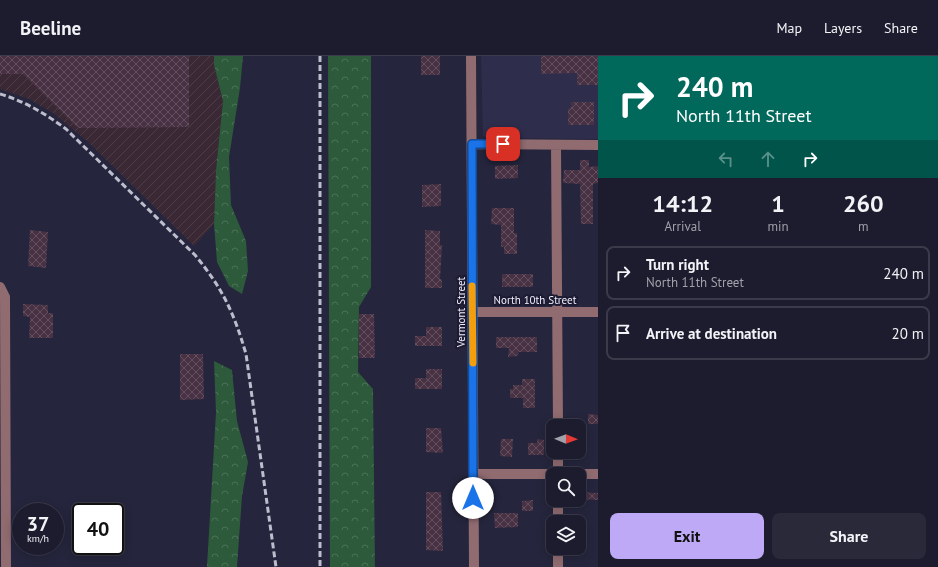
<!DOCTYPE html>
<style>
:root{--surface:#1c1c2e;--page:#29293a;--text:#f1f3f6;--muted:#a0a1aa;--line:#3a3a4a;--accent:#bda9f5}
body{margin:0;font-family:"PT Sans",sans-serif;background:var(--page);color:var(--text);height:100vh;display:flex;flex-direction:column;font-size:15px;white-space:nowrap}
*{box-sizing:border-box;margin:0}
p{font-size:13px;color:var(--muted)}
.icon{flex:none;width:22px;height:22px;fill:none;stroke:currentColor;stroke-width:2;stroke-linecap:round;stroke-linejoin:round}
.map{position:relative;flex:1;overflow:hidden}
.drawer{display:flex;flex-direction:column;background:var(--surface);width:340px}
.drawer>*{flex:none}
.guide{background:#00695c;color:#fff;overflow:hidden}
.needle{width:26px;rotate:91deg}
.controls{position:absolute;left:546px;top:363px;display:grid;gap:8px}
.controls a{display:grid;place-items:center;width:40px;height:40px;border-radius:8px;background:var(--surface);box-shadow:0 2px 10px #0003,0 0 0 1px var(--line);font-size:20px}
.speed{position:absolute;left:12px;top:447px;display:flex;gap:8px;font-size:20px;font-weight:700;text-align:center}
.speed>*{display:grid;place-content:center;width:52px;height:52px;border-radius:50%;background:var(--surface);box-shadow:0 2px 10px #0003,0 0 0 1px var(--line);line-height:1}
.speed small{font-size:10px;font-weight:400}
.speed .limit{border:2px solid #111;border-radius:6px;background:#fff;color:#111}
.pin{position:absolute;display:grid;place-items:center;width:34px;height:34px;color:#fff;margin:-17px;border-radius:8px;box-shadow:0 2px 6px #0006}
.me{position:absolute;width:44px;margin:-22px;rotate:0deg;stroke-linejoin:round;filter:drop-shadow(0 0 3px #0008)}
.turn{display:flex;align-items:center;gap:14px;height:84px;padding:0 12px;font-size:18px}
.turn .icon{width:52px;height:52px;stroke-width:2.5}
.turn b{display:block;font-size:28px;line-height:34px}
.lanes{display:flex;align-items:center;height:38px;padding:0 12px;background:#0003;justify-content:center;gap:20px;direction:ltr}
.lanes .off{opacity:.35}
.eta{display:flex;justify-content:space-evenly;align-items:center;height:68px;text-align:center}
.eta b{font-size:24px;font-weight:700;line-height:28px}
.primary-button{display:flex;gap:8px;margin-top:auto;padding:8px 12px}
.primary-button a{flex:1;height:46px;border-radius:8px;background:var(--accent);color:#111;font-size:16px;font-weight:700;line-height:46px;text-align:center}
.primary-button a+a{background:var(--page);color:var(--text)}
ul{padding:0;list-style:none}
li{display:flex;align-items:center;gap:12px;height:54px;margin:0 8px 6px;padding:0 4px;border:2px solid var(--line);border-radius:8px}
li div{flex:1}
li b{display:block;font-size:15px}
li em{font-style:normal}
header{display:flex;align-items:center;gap:24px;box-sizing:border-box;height:56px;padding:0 20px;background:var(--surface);border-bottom:1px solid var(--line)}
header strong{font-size:19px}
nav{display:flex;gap:22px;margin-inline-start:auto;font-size:14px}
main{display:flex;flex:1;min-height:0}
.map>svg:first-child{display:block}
</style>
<header>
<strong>Beeline</strong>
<nav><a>Map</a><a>Layers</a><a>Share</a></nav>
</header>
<main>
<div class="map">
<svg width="598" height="511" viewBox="0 0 598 511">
<defs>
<pattern id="industrial-furrows" width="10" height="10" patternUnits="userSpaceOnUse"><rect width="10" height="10" fill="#3a2934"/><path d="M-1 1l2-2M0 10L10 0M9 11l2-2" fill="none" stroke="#4d3e48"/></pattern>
<pattern id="forest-crowns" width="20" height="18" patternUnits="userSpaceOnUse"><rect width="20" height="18" fill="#2c5a3a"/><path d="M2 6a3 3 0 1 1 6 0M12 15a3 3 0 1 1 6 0" fill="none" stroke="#4b7257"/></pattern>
<pattern id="building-cross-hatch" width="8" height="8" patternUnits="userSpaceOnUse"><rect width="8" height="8" fill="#473143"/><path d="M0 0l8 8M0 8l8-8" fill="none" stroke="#624f5f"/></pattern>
</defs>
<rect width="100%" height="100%" fill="#25253d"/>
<path fill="url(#industrial-furrows)" d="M 0,0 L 214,0 L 214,9 L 223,45 L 216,114 L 214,168 L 194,190 L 87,85 L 53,57 L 29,43 L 0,33 Z"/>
<path fill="#2e2d4c" d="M 481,0 L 598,0 L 598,83 L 486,82 L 483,80 Z"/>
<path fill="url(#forest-crowns)" d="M 214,0 L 243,0 L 240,32 L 229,101 L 231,149 L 246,185 L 248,215 L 242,238 L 229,230 L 217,206 L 214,168 L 216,114 L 223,45 L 214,9 Z
M 328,0 L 371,0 L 371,231 L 359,251 L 358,316 L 373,333 L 375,511 L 330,511 Z
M 214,305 L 232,314 L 237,365 L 248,406 L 242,440 L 237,511 L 207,511 L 216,356 Z"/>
<path fill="url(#building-cross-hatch)" d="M 0,0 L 189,0 L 189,71 L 78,72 L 23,18 L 0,18 Z
M 421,0 L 440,0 L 440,19 L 421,19 Z
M 541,0 L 598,0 L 598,29 L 577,29 L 577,17 L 541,18 Z
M 571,46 L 594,46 L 594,69 L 568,69 L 568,52 L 571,52 Z
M 580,104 L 589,104 L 589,111 L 598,110 L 598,127 L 593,128 L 593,168 L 581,168 L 580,128 L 563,127 L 564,114 L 580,114 Z
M 518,109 L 518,122 L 495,123 L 495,110 Z
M 441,128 L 441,150 L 422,151 L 422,129 Z
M 492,152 L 514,152 L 514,177 L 517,177 L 517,198 L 504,198 L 504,191 L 501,191 L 501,169 L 491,168 Z
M 30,174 L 48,176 L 46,212 L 28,210 Z
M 425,174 L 440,175 L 440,189 L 442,189 L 440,223 L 442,224 L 442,232 L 425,232 Z
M 502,218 L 533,218 L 533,231 L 502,231 Z
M 23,248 L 48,249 L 48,257 L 53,257 L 53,282 L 29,282 L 30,261 L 23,260 Z
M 359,258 L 374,258 L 375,302 L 359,302 Z
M 426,271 L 442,271 L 442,290 L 415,290 L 415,280 L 426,280 Z
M 496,281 L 537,281 L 537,296 L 519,296 L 517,300 L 508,301 L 509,292 L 496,292 Z
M 180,298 L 203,298 L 204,343 L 180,344 Z
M 426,313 L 442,313 L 442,333 L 415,333 L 415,322 L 426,322 Z
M 522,323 L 535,323 L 535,352 L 523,352 L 523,342 L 510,342 L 510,333 L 513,333 L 513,329 L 522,329 Z
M 588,358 L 598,359 L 598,368 L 588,368 Z
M 426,372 L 441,372 L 443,397 L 426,396 Z
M 501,383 L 513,383 L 512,401 L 500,400 Z
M 537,383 L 544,384 L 544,399 L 528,399 L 528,387 L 537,387 Z
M 426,436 L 441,436 L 443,495 L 426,494 Z
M 579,436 L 598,437 L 598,444 L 579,443 Z
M 533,444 L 533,455 L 522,455 L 522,445 Z
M 494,457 L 518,457 L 518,471 L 495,472 Z"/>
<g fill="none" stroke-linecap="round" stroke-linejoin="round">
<path stroke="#906b70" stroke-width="10" d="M 471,0 L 474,511
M 472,88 L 598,89
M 556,89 L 558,370
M 0,231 L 5,241 L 6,511
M 473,256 L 598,256
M 558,396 L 558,418
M 473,418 L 575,418
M 579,418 L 598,418
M 558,444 L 558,466
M 558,492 L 558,511"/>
<path stroke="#bdbdcd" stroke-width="3" stroke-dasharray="6 3" stroke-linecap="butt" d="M 320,0 L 320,511
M 0,38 C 24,45 46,58 66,73 L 195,199 C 223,233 234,257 246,298 L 276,511"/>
</g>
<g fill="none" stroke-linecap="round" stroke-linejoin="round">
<defs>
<path id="route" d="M 473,442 L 472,88 L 503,88"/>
</defs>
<use href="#route" stroke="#114b97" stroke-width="10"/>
<use href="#route" stroke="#1a73e8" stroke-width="7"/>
<path stroke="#f59e0b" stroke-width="7" d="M 472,230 L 473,307"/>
</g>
<g text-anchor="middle" stroke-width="4" stroke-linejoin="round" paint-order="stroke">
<g font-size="11" fill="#f0f0fd" stroke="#1c1b32">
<text x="535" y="248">North 10th Street</text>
<text transform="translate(461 256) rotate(-90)" y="4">Vermont Street</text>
</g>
</g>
</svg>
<div class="controls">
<a><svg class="needle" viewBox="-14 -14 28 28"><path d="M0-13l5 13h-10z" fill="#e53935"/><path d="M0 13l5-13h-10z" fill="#a0a1aa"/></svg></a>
<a><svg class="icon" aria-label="search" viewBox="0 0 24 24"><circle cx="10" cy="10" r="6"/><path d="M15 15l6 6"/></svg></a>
<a><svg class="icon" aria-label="layers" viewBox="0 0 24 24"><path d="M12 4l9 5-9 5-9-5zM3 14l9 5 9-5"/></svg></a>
</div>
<div class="speed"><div>37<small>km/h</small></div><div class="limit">40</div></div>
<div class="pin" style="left:503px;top:88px;background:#d93025"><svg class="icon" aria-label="arrive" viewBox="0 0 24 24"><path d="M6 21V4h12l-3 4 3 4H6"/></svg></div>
<svg class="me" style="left:473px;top:442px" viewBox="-20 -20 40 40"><circle r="19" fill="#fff"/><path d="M0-13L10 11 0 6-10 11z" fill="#1a73e8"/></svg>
</div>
<section class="drawer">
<div class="guide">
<div class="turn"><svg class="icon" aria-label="right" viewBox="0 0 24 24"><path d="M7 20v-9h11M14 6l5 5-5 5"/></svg><div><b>240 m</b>North 11th Street</div></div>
<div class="lanes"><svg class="icon off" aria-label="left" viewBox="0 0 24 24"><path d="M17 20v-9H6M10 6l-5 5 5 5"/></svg><svg class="icon off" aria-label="ahead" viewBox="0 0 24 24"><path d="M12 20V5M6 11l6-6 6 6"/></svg><svg class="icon" aria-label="right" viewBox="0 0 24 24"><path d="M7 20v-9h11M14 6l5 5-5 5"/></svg></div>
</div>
<div class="eta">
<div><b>14:12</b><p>Arrival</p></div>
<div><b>1</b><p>min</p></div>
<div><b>260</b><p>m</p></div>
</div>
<ul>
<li><svg class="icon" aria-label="right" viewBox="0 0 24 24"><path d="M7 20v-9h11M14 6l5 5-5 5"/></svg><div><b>Turn right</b><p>North 11th Street</p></div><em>240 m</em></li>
<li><svg class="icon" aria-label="arrive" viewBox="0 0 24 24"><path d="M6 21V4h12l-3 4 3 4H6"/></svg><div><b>Arrive at destination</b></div><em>20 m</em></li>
</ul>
<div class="primary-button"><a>Exit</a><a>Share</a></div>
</section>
</main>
